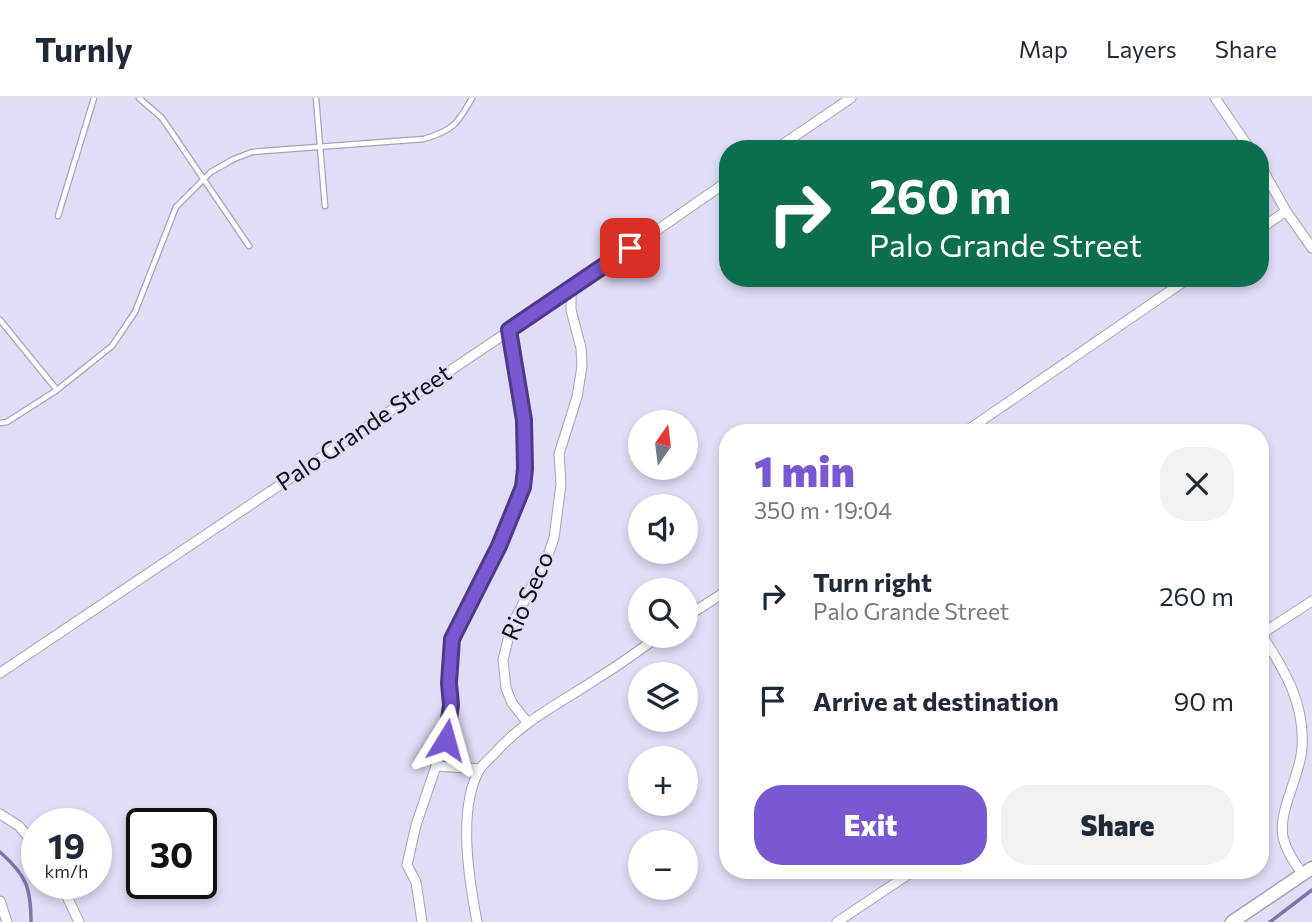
<!DOCTYPE html>
<meta charset="utf-8">
<style>
:root{--surface:#fff;--page:#f2f2f3;--text:#1f2937;--muted:#747a83;--line:#e0e1e3;--accent:#7958d2}
body{margin:0;font-family:Commissioner,sans-serif;background:var(--page);color:var(--text);height:100vh;display:flex;flex-direction:column;font-size:26px;white-space:nowrap}
*{box-sizing:border-box;margin:0}
p{font-size:23px;color:var(--muted)}
.icon{flex:none;width:38px;height:38px;fill:none;stroke:currentColor;stroke-width:2;stroke-linecap:round;stroke-linejoin:round}
.map{position:relative;flex:1;overflow:hidden}
.panel{position:absolute;left:719px;top:326px;width:550px;height:455px;display:flex;flex-direction:column;background:var(--surface);border-radius:28px;box-shadow:0 4px 10px #0003}
.panel>*{flex:none}
.banner{position:absolute;left:719px;top:42px;width:550px;height:147px;border-radius:28px;box-shadow:0 4px 10px #0003;background:#0b6e4f;color:#fff;overflow:hidden}
.needle{width:46px;rotate:14deg}
.controls{position:absolute;left:628px;top:312px;display:grid;gap:14px}
.controls a{display:grid;place-items:center;width:70px;height:70px;border-radius:50%;background:var(--surface);box-shadow:0 4px 10px #0003;font-size:35px}
.speed{position:absolute;left:21px;top:710px;display:flex;gap:14px;font-size:35px;font-weight:700;text-align:center}
.speed>*{display:grid;place-content:center;width:91px;height:91px;border-radius:50%;background:var(--surface);box-shadow:0 4px 10px #0003;line-height:1}
.speed small{font-size:18px;font-weight:400}
.speed .limit{border:4px solid #111;border-radius:10px;background:#fff;color:#111}
.pin{position:absolute;display:grid;place-items:center;width:60px;height:60px;color:#fff;margin:-30px;border-radius:14px;box-shadow:0 4px 10px #0006}
.me{position:absolute;width:77px;margin:-38px;rotate:8deg;stroke-linejoin:round;filter:drop-shadow(0 0 5px #0008)}
.turn{display:flex;align-items:center;gap:24px;height:147px;padding:0 35px;font-size:32px}
.turn .icon{width:91px;height:91px;stroke-width:2.5}
.turn b{display:block;font-size:49px;line-height:60px}
.round{display:grid;place-items:center;flex:none;width:74px;height:74px;border-radius:28px;background:var(--page)}
.head{display:flex;align-items:center;justify-content:space-between;height:119px;padding:0 35px}
h1{font-size:42px;font-weight:800;line-height:52px;color:var(--accent)}
.action{display:flex;gap:14px;margin-top:auto;padding:14px 35px}
.action a{flex:1;height:80px;border-radius:28px;background:var(--accent);color:#fff;font-size:28px;font-weight:800;line-height:80px;text-align:center}
.action a+a{background:var(--page);color:var(--text)}
ul{padding:0;list-style:none}
li{display:flex;align-items:center;gap:21px;height:105px;padding:0 35px}
li div{flex:1}
li b{display:block;font-size:26px}
li em{font-style:normal}
header{display:flex;align-items:center;gap:42px;box-sizing:border-box;height:98px;padding:0 35px;background:var(--surface);border-bottom:2px solid var(--line)}
header strong{font-size:33px}
nav{display:flex;gap:38px;margin-inline-start:auto;font-size:24px}
.map>svg:first-child{display:block}
</style>
<header>
<strong>Turnly</strong>
<nav><a>Map</a><a>Layers</a><a>Share</a></nav>
</header>
<div class="map">
<svg width="1312" height="824" viewBox="0 0 1312 824">
<rect width="100%" height="100%" fill="#e0ddf7"/>
<g fill="none" stroke-linecap="round" stroke-linejoin="round">
<path stroke="#7f75ac" stroke-width="3.5" d="M 0,754 C 26,777 31,789 31,824
M 1270,824 L 1312,792"/>
<defs>
<path id="lane" d="M 139,0 L 162,20 L 249,148
M 316,0 L 325,108
M 58,118 L 94,0
M 0,222 L 57,292
M 0,325 L 7,324 L 57,292 L 112,248 L 135,214 L 176,109 L 211,74 L 234,61 L 252,54 L 424,41 C 453,32 457,27 472,0"/>
<path id="street" d="M 1215,0 L 1250,51
M 776,51 L 851,0
M 1260,67 L 1286,113 L 1312,150
M 1260,131 L 1286,113
M 965,334 L 1189,180
M 686,519 L 728,492
M 1261,536 C 1285,572 1305,606 1302,650 C 1300,679 1278,712 1283,739 C 1286,753 1295,765 1303,777
M 1260,537 L 1312,503
M 0,575 L 591,178 L 728,83
M 527,624 L 512,605 L 506,590 L 503,562 L 511,529 L 548,457 L 554,440 L 561,386 L 559,356 L 577,299 L 582,268 L 581,250 L 571,212 L 571,191
M 437,668 L 480,671
M 0,716 L 19,728 L 37,750
M 61,786 L 79,824
M 0,803 L 7,824
M 422,824 L 416,784 L 407,767 L 416,727 L 449,630 L 451,607 L 448,585 L 452,541 L 499,448 L 523,389 L 525,371 L 524,322 L 509,231
M 477,824 C 469,782 457,709 480,671 C 484,665 490,660 495,655 C 524,622 562,604 598,580 C 619,567 640,552 660,537
M 837,824 L 915,772"/>
<path id="secondary" d="M 1232,824 L 1312,770"/>
</defs>
<use href="#lane" stroke="#a6a2bb" stroke-width="7"/>
<use href="#street" stroke="#a6a2bb" stroke-width="11"/>
<use href="#secondary" stroke="#a6a2bb" stroke-width="15"/>
<use href="#lane" stroke="#fff" stroke-width="4.5"/>
<use href="#street" stroke="#fff" stroke-width="9"/>
<use href="#secondary" stroke="#fff" stroke-width="12"/>
</g>
<g fill="none" stroke-linecap="round" stroke-linejoin="round">
<defs>
<path id="route" d="M 446,642 L 451,607 L 449,585 L 452,541 L 499,448 L 523,389 L 525,371 L 524,322 L 509,232 L 630,150"/>
</defs>
<use href="#route" stroke="#4f3988" stroke-width="18"/>
<use href="#route" stroke="#7958d2" stroke-width="12"/>
</g>
<g text-anchor="middle" stroke-width="5" stroke-linejoin="round" paint-order="stroke">
<g font-size="24" fill="#0e0d15" stroke="#e0ddf7">
<text transform="translate(364 330) rotate(-34)" y="8">Palo Grande Street</text>
<text transform="translate(528 498) rotate(-66)" y="8">Rio Seco</text>
</g>
</g>
</svg>
<div class="controls">
<a><svg class="needle" viewBox="-14 -14 28 28"><path d="M0-13l5 13h-10z" fill="#e53935"/><path d="M0 13l5-13h-10z" fill="#747a83"/></svg></a>
<a><svg class="icon" aria-label="sound" viewBox="0 0 24 24"><path d="M4 9h4l5-4v14l-5-4H4zM17 9q2 3 0 6"/></svg></a>
<a><svg class="icon" aria-label="search" viewBox="0 0 24 24"><circle cx="10" cy="10" r="6"/><path d="M15 15l6 6"/></svg></a>
<a><svg class="icon" aria-label="layers" viewBox="0 0 24 24"><path d="M12 4l9 5-9 5-9-5zM3 14l9 5 9-5"/></svg></a>
<a>+</a>
<a>−</a>
</div>
<div class="speed"><div>19<small>km/h</small></div><div class="limit">30</div></div>
<div class="pin" style="left:630px;top:150px;background:#d93025"><svg class="icon" aria-label="arrive" viewBox="0 0 24 24"><path d="M6 21V4h12l-3 4 3 4H6"/></svg></div>
<svg class="me" style="left:446px;top:642px" viewBox="-20 -20 40 40"><path d="M0-17L14 15 0 8-14 15z" fill="#7958d2" stroke="#fff" stroke-width="4"/></svg>
<div class="banner">
<div class="turn"><svg class="icon" aria-label="right" viewBox="0 0 24 24"><path d="M7 20v-9h11M14 6l5 5-5 5"/></svg><div><b>260 m</b>Palo Grande Street</div></div>
</div>
<section class="panel">
<div class="head"><div><h1>1 min</h1><p>350 m · 19:04</p></div><a class="round"><svg class="icon" aria-label="close" viewBox="0 0 24 24"><path d="M6 6l12 12M18 6L6 18"/></svg></a></div>
<ul>
<li><svg class="icon" aria-label="right" viewBox="0 0 24 24"><path d="M7 20v-9h11M14 6l5 5-5 5"/></svg><div><b>Turn right</b><p>Palo Grande Street</p></div><em>260 m</em></li>
<li><svg class="icon" aria-label="arrive" viewBox="0 0 24 24"><path d="M6 21V4h12l-3 4 3 4H6"/></svg><div><b>Arrive at destination</b></div><em>90 m</em></li>
</ul>
<div class="action"><a>Exit</a><a>Share</a></div>
</section>
</div>
